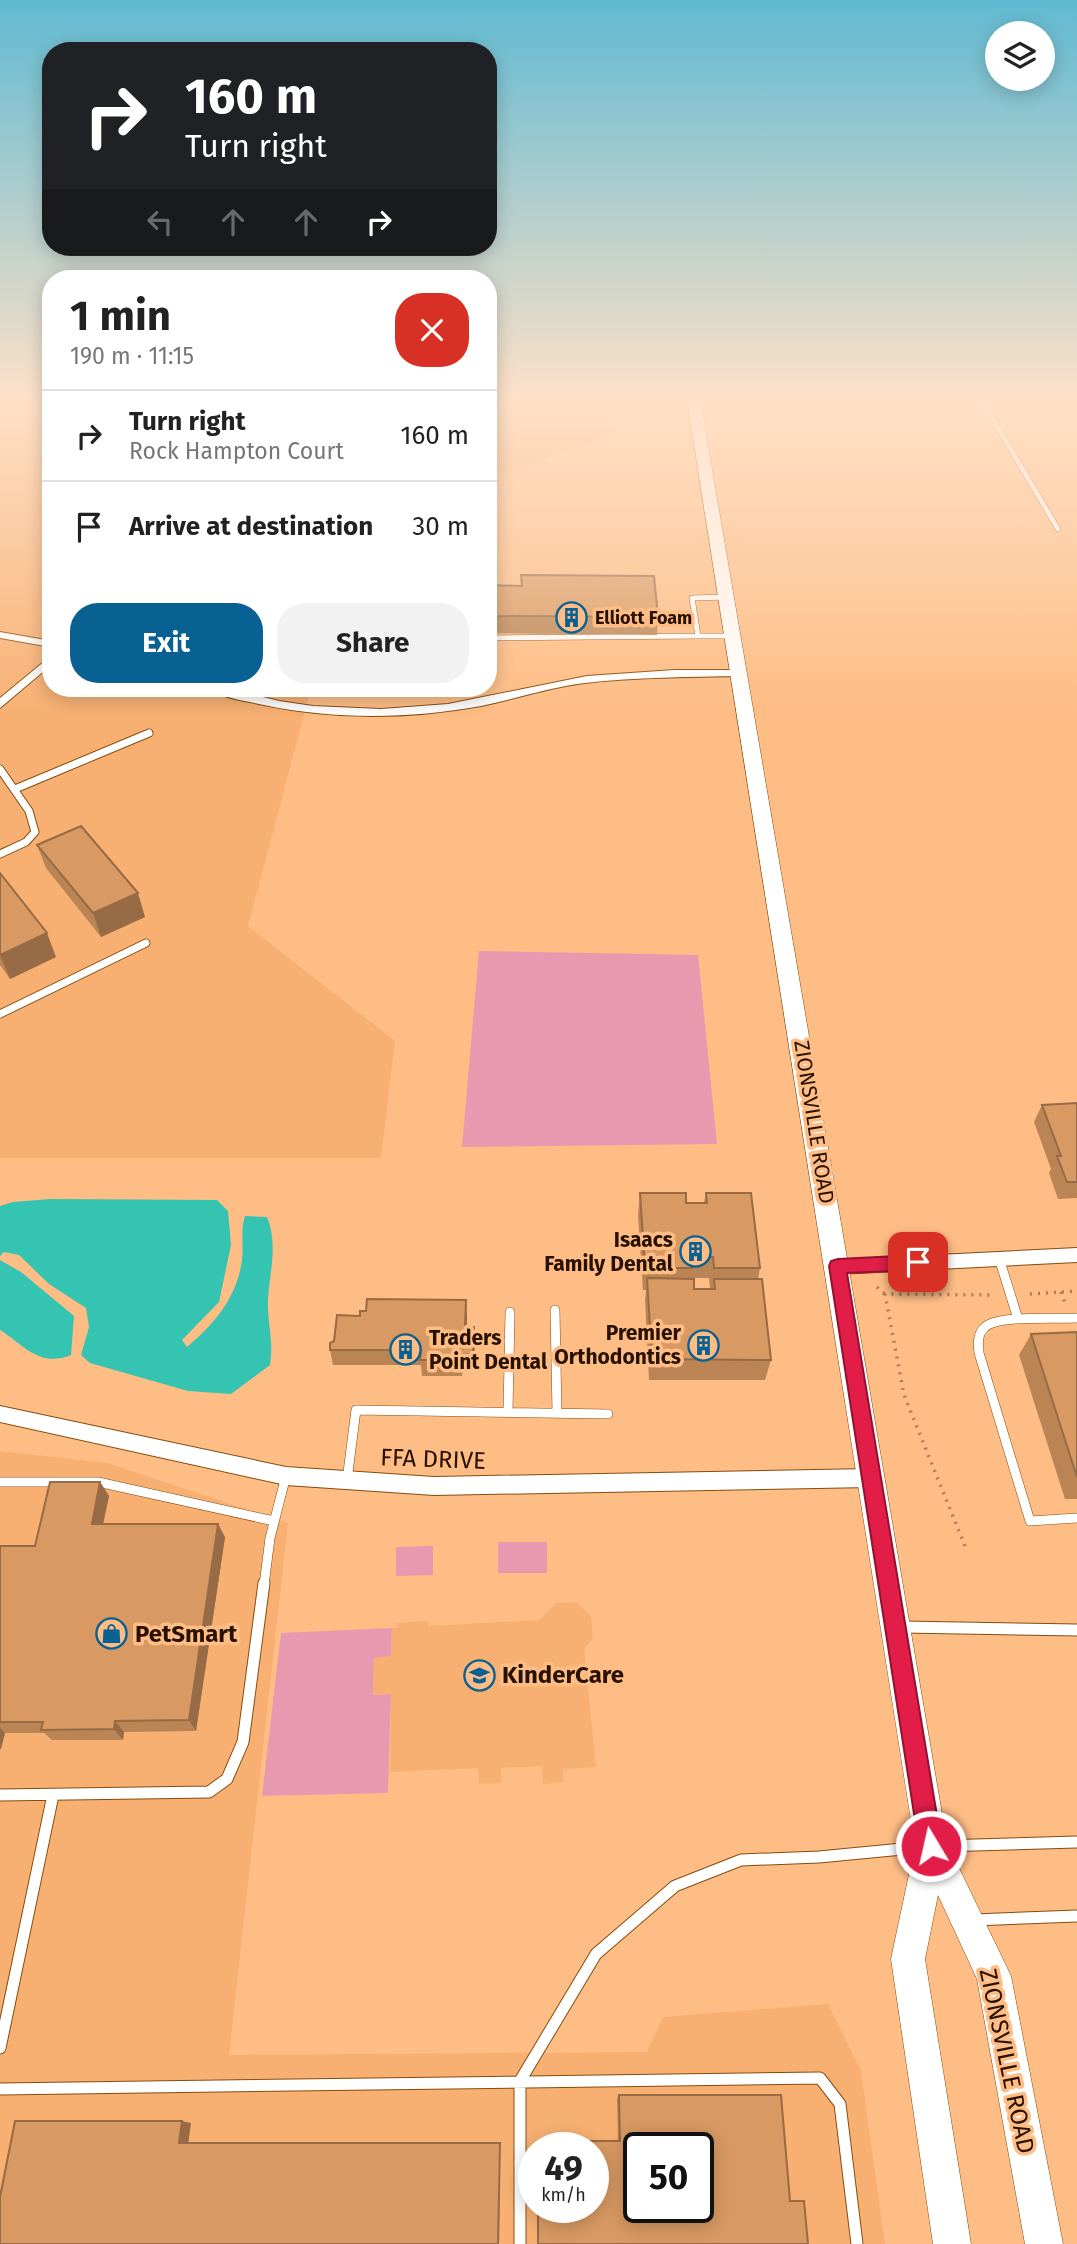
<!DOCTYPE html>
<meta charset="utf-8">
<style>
:root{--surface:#fff;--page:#f2f2f2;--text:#222;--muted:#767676;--line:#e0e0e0;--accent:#086192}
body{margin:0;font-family:"Fira Sans",sans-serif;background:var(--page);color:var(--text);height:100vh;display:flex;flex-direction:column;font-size:26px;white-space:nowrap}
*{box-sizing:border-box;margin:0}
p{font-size:23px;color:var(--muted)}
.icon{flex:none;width:38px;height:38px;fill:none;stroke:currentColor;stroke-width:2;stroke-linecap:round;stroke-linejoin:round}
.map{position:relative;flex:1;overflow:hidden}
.details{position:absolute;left:42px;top:270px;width:455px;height:427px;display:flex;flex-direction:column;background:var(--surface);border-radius:28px;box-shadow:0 4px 18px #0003}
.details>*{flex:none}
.top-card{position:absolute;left:42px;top:42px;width:455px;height:214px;border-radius:28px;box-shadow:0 4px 18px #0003;background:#202124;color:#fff;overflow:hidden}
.tools{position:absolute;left:985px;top:21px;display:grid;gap:14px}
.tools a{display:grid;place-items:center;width:70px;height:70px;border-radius:50%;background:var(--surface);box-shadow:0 4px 18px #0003;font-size:35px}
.speed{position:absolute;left:518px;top:2132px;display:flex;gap:14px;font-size:35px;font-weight:700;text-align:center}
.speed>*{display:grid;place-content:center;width:91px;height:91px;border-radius:50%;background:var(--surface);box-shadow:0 4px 18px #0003;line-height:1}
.speed small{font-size:18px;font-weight:400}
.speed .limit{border:4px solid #111;border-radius:10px;background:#fff;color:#111}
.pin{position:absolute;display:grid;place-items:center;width:60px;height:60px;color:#fff;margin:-30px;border-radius:14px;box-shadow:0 4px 10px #0006}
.me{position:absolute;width:77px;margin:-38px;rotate:351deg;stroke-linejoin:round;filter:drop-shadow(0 0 5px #0008)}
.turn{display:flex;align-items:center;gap:24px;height:147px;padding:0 28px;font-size:32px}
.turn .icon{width:91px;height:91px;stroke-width:2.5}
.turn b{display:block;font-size:49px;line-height:60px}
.lanes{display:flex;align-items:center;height:66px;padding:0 28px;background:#0003;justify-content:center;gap:35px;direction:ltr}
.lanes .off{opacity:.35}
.round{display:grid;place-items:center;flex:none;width:74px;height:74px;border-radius:28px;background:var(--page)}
.headline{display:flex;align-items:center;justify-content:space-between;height:119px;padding:0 28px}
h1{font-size:42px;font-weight:700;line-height:52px}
.cta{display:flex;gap:14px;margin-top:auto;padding:14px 28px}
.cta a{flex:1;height:80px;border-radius:28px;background:var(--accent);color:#fff;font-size:28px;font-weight:700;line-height:80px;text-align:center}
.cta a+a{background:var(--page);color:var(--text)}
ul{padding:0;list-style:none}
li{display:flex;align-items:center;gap:21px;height:91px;padding:0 28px;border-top:2px solid var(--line)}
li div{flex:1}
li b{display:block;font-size:26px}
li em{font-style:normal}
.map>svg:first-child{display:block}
</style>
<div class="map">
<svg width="1077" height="2244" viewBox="0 0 1077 2244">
<rect width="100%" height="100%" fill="#febd85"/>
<path fill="#f7b072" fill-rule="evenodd" d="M 0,399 L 51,399 L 51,688 L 311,688 L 248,926 L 395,1041 L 381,1158 L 0,1158 Z
M 488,399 L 613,399 L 616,433 L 488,479 Z
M 0,1451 L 107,1463 L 288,1523 L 229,2055 L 647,2052 L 663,2017 L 828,2004 L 861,2071 L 885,2244 L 0,2244 ZM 534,2147 L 593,2147 L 593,2207 L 534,2207 ZM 639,2147 L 698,2147 L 698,2207 L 639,2207 Z
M 576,1602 L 591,1616 L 593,1639 L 584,1649 L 596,1767 L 563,1769 L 564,1782 L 543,1784 L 542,1766 L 501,1768 L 501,1783 L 479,1784 L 478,1768 L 390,1772 L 391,1694 L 373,1695 L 374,1657 L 391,1656 L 392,1628 L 397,1628 L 398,1623 L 428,1621 L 428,1626 L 539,1620 L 556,1603 Z"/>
<path fill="#e79aaf" d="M 479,951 L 698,955 L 717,1144 L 462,1147 Z
M 498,1542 L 547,1542 L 547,1573 L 498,1573 Z
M 433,1546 L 433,1575 L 396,1576 L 396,1547 Z
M 392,1628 L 391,1656 L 374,1658 L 373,1695 L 391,1694 L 388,1793 L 262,1796 L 281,1633 Z"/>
<path fill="#35c4b1" d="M 50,1199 L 217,1200 L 228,1211 L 231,1245 L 219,1302 L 182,1340 L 187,1347 C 214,1324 237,1298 242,1260 C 244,1245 240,1231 245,1216 L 267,1217 C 278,1245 270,1270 268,1299 C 267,1323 274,1340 270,1365 L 231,1394 L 188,1391 L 90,1363 L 81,1355 L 89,1327 L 86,1308 L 49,1284 L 19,1255 L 4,1252 L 0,1256 L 0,1206 L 13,1202 Z
M 0,1260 L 21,1272 L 74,1316 L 71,1355 C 39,1368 24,1345 0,1330 Z"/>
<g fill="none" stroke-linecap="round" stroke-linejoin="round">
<defs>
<path id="lane-far3" d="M 981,399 L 1058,529
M 727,597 L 692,598 L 698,636 L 733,636
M 488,638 L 698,636"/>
<path id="lane-far2" d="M 0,769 L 29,811 L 35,832 L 26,842 L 0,854
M 15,789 L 149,733
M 0,1014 L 146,943"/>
<path id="lane-far1" d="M 999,1258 L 1018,1319
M 555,1310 L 557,1413
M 1077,1318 C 1057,1319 998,1315 985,1327 C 977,1334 978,1344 979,1353 L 1030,1521 L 1077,1518
M 508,1412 L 510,1312
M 347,1480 L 356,1410 L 608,1414
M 0,1482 L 98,1482 L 274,1521
M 264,1585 L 270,1538 L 286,1476"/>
<path id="lane" d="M 902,1627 L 1077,1630
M 0,1795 L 209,1792 L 227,1779 L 243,1742 L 264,1583
M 940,1846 L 1077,1842
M 973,1920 L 1077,1916
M 0,2048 L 53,1795
M 0,2089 L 820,2078 L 840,2104 L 857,2244
M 520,2244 L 520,2081 L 596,1954 L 675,1886 L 741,1860 L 819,1857 L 923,1847"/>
<path id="street" d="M 488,399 L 493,399 L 491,405 L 488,406 Z
M 0,632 L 51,641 L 51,647 L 0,638 Z
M 51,656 L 51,665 L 0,708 L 0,698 Z
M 674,670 L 740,670 L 746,673 L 740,676 C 688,677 637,677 585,683 C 550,687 516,699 481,706 C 409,719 336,720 264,705 C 247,701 221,698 208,688 L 226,688 L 279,701 L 313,706 L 381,709 L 448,704 L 587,676 Z
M 1077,1248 L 1077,1262 L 838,1274 L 832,1272 L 829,1267 L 832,1262 L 838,1260 Z
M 0,1406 L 286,1467 L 434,1477 L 871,1469 L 878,1472 L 881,1478 L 878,1484 L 871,1487 L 434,1495 L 286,1485 L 0,1422 Z"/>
<path id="secondary" d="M 687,399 L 700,399 L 947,1843 L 1011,1976 L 1063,2244 L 1025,2244 L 977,1979 L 938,1895 L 925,1959 L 971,2244 L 933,2244 L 891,1959 L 915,1846 Z"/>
</defs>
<use href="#lane-far3" stroke="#854c0d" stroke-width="6"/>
<use href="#lane-far2" stroke="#854c0d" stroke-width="9"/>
<use href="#lane-far1" stroke="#854c0d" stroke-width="10"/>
<use href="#lane" stroke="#854c0d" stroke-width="13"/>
<use href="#street" stroke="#854c0d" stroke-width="2"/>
<use href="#secondary" stroke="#854c0d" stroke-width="1"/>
<path stroke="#b07e55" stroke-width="3.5" stroke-dasharray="2 6" stroke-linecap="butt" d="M 877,1287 L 885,1294
M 1061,1292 L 1065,1303
M 1030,1294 L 1077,1291
M 965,1546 L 904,1395 L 885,1294 L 995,1295"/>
<use href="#lane-far3" stroke="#fff" stroke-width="5"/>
<use href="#lane-far2" stroke="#fff" stroke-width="7"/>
<use href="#lane-far1" stroke="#fff" stroke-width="9"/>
<use href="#lane" stroke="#fff" stroke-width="11"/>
<use href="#street" fill="#fff" fill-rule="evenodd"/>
<use href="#secondary" fill="#fff" fill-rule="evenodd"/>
</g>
<path fill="#ba8454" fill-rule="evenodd" d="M 521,575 L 658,617 L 657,635 L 488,633 L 488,585 L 521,586 Z
M 37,845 L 145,917 L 101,937 L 46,868 Z
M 0,873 L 56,957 L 10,979 L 0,965 Z
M 1077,1103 L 1077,1198 L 1058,1199 L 1049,1173 L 1051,1169 L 1034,1122 L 1042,1105 Z
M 640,1193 L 686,1203 L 704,1203 L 706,1193 L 760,1268 L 758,1279 L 771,1360 L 765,1380 L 649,1380 L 645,1300 L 646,1290 L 643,1290 L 638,1215 ZM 691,1278 L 709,1278 L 710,1289 L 694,1289 Z
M 467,1316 L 467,1327 L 475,1342 L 474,1370 L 463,1370 L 462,1376 L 422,1376 L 421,1365 L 333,1365 L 330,1350 Z
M 1077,1332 L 1077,1499 L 1065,1499 L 1019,1355 L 1031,1334 Z
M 100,1482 L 109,1496 L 103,1524 L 225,1537 L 196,1731 L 124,1732 L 123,1740 L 52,1740 L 44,1733 L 5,1733 L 0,1749 L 0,1546 L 35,1546 Z
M 619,2095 L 790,2201 L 618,2141 L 617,2098 Z"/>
<path fill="#976b45" d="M 138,893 L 145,917 L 101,937 L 93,913 Z
M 47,933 L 56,957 L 10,979 L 0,955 Z
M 466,1300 L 467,1316 L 466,1342 L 465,1327 Z
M 474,1327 L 475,1342 L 474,1370 L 473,1354 Z
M 100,1482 L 109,1496 L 100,1538 L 92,1524 Z
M 218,1524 L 225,1537 L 196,1731 L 189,1720 Z
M 115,1721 L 124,1732 L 123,1740 L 114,1729 Z
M 0,1728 L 5,1733 L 1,1749 L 0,1749 Z
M 182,2121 L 191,2123 L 188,2145 L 179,2143 Z
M 500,2143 L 500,2145 L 499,2244 L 498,2244 Z"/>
<path fill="#d89962" stroke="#976b45" stroke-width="2" fill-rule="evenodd" d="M 521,575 L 654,576 L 658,617 L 488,616 L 488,585 L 522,586 Z
M 81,826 L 138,893 L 93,913 L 37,845 Z
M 0,873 L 47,933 L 0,955 Z
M 1077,1103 L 1077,1182 L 1067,1182 L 1057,1156 L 1061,1156 L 1042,1105 Z
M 640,1193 L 686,1193 L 686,1203 L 707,1203 L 706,1193 L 751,1193 L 760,1268 L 714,1268 L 713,1257 L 691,1257 L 692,1268 L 645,1268 Z
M 647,1278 L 694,1279 L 694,1289 L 715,1289 L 714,1279 L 762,1279 L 771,1360 L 652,1359 Z
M 367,1299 L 466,1300 L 465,1327 L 474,1327 L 473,1354 L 461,1354 L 461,1360 L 420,1360 L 421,1350 L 330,1350 L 330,1343 L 334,1341 L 337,1315 L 360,1316 L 360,1311 L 366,1311 Z
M 1077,1332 L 1077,1477 L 1031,1334 Z
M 50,1482 L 100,1482 L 92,1524 L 218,1524 L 189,1720 L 115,1721 L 114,1729 L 41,1730 L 43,1722 L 0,1722 L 0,1546 L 35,1546 Z
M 619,2095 L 781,2095 L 790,2201 L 804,2201 L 808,2244 L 538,2244 L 538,2207 L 593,2207 L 593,2147 L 538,2147 L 538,2141 L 620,2141 ZM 639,2147 L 698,2147 L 698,2207 L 639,2207 Z
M 15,2121 L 182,2121 L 179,2143 L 500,2143 L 498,2244 L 0,2244 L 0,2197 Z"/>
<linearGradient id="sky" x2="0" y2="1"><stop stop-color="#60bad2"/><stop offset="0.56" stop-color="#ffe1c8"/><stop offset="1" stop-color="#ffe1c8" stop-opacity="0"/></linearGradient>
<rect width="1077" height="714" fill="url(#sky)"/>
<path fill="#e11d48" stroke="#92132f" stroke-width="2" d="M 918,1255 L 924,1257 L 927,1262 L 924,1267 L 918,1270 L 847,1273 L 942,1846 L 939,1854 L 931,1857 L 923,1854 L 919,1846 L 829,1266 L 831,1261 L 838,1259 Z"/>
<defs>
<symbol id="building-ring" viewBox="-11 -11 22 22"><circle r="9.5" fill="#febd85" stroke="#086192" stroke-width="1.5"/><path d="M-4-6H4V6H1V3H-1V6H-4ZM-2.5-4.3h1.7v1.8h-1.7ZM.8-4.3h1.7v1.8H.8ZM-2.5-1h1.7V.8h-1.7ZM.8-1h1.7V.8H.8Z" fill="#086192"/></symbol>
<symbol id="shop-ring" viewBox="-11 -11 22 22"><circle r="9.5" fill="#febd85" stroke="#086192" stroke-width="1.5"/><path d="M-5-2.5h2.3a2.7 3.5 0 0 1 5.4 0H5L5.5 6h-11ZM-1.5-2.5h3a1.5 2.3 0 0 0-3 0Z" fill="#086192"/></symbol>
<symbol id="school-ring" viewBox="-11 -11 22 22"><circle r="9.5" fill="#febd85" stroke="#086192" stroke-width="1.5"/><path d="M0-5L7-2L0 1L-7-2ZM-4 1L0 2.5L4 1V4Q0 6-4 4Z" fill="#086192"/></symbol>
</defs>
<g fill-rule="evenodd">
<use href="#building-ring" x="554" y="600" width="35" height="35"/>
<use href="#building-ring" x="678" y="1234" width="35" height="35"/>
<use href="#building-ring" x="686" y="1328" width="35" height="35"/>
<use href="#building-ring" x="388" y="1332" width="35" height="35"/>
<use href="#shop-ring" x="94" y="1616" width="35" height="35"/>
<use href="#school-ring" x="462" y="1658" width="35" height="35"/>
</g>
<g text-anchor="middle" stroke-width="7" stroke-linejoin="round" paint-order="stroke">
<g font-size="18" font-weight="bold" fill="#281100" stroke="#febd85" text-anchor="start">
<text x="595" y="624">Elliott Foam</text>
</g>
<g font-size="21" fill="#281100" stroke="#febd85">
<text transform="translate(814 1122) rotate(81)" y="7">ZIONSVILLE ROAD</text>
</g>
<g font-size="21" font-weight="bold" fill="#281100" stroke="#febd85" text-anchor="end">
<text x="673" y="1247">Isaacs<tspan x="673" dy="24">Family Dental</tspan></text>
<text x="681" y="1340">Premier<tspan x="681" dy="24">Orthodontics</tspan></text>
<text x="429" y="1345" text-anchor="start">Traders<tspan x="429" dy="24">Point Dental</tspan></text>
</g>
<g font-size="24" fill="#281100" stroke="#febd85">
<text transform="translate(433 1459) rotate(2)" y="8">FFA DRIVE</text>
<text transform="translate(1007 2061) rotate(78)" y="8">ZIONSVILLE ROAD</text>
</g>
<g font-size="24" font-weight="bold" fill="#281100" stroke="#febd85" text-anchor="start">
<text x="135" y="1642">PetSmart</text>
<text x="502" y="1683">KinderCare</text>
</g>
</g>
</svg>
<div class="tools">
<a><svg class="icon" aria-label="layers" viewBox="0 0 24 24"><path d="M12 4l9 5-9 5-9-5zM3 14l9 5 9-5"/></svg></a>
</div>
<div class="speed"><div>49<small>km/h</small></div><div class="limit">50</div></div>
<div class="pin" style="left:918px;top:1262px;background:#d93025"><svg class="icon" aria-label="arrive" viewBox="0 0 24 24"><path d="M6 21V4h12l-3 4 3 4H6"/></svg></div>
<svg class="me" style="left:931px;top:1846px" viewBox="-20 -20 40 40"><circle r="17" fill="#e11d48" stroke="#fff" stroke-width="3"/><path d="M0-11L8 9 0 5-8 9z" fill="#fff"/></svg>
<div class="top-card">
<div class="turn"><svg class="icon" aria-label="right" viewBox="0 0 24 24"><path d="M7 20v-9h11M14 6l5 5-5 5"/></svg><div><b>160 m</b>Turn right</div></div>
<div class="lanes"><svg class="icon off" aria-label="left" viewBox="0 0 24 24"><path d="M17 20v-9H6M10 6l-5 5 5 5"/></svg><svg class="icon off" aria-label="ahead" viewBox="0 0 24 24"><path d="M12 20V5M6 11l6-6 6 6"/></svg><svg class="icon off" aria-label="ahead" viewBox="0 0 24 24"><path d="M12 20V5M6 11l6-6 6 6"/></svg><svg class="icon" aria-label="right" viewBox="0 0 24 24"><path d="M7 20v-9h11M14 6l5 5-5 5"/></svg></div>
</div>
<section class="details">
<div class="headline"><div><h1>1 min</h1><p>190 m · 11:15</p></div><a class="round" style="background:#d93025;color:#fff"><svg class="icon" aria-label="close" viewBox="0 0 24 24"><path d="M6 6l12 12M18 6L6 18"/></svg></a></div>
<ul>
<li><svg class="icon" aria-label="right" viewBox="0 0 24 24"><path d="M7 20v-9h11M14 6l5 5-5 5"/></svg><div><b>Turn right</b><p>Rock Hampton Court</p></div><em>160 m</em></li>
<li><svg class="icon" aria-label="arrive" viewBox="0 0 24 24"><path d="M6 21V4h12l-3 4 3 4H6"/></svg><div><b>Arrive at destination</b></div><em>30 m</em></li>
</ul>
<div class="cta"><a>Exit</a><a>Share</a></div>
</section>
</div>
